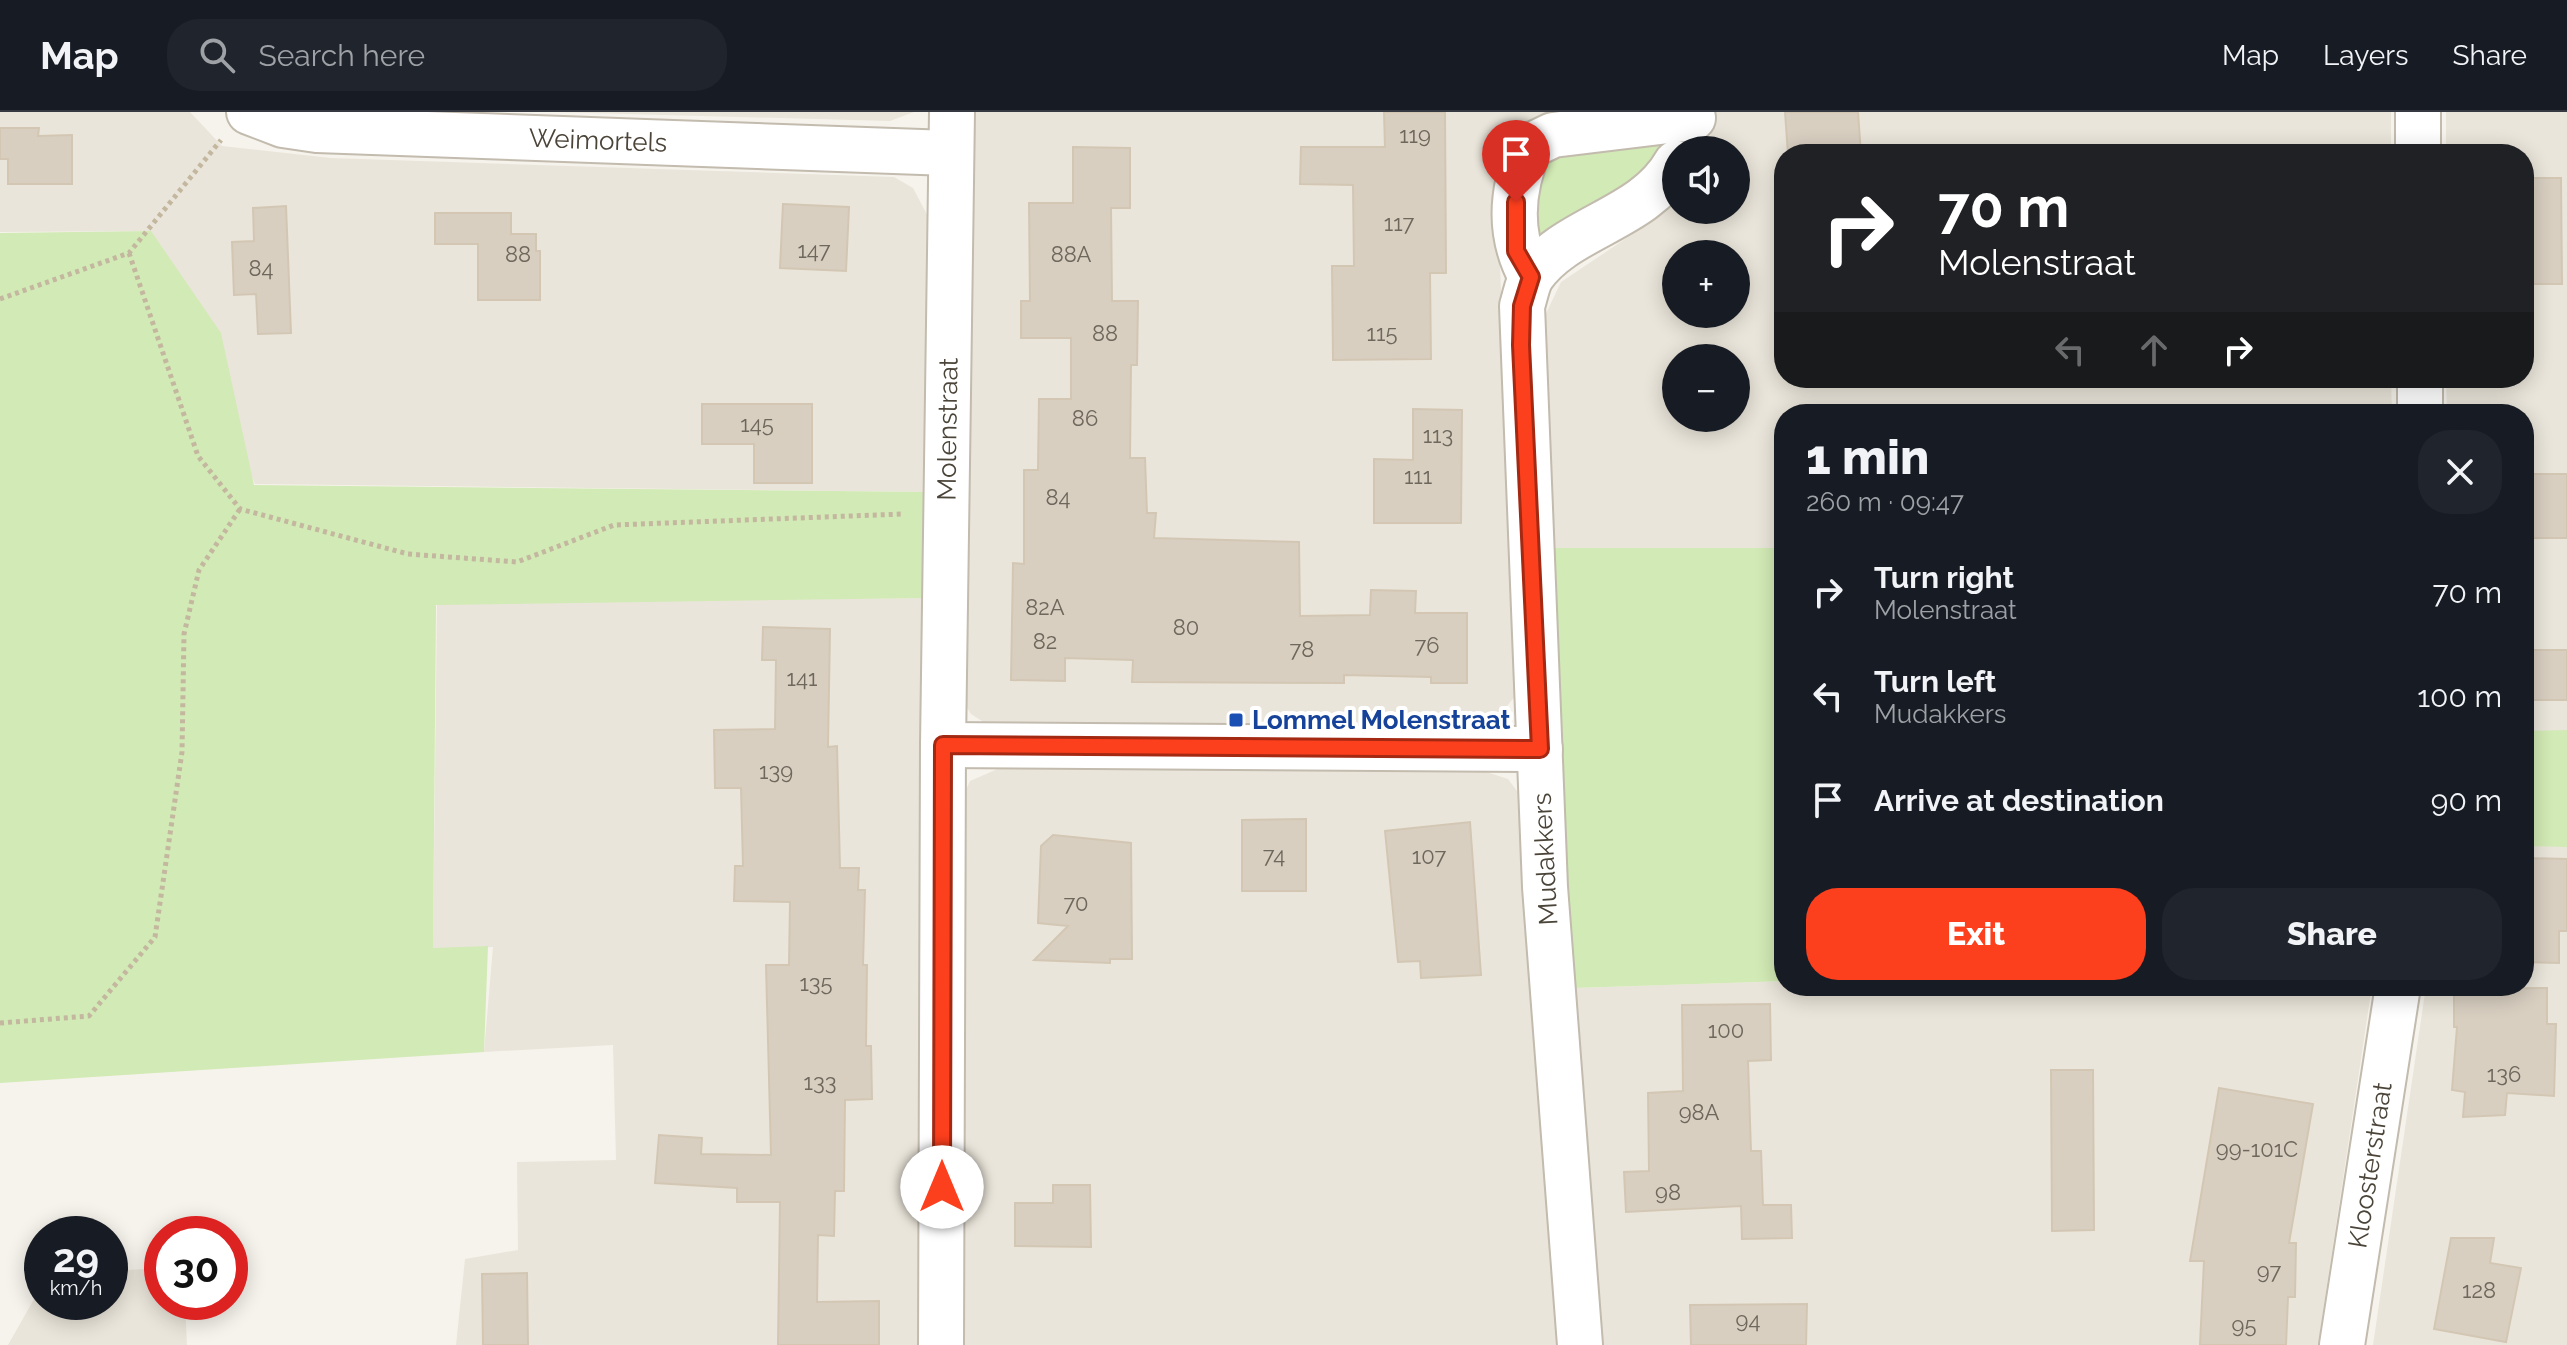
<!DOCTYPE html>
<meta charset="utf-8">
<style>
:root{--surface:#171b24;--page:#20242c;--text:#f1f3f6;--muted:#9ea1a6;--line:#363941;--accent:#fc3f1d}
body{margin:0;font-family:Raleway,sans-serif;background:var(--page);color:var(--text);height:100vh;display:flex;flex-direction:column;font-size:30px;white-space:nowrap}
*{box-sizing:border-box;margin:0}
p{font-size:26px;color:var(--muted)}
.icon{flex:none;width:44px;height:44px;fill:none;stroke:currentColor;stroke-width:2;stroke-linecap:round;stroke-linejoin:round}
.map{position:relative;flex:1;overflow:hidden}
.side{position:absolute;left:1774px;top:292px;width:760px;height:592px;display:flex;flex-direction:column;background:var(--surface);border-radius:32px;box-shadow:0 4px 20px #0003}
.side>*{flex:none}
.guide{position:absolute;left:1774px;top:32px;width:760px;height:244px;border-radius:32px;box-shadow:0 4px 20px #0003;background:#202124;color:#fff;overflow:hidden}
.tools{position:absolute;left:1662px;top:24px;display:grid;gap:16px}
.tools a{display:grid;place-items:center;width:88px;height:88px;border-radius:50%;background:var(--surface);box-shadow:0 4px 20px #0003;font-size:40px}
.speed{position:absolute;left:24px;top:1104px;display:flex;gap:16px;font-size:40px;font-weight:700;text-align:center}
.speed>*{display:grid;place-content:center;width:104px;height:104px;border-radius:50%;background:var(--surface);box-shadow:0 4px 20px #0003;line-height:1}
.speed small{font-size:20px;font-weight:400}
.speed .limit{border:12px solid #d22;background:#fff;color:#111}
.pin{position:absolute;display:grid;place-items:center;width:68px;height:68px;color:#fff;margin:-82px -34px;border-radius:50% 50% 50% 0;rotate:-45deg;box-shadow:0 0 8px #0007}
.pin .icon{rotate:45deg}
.me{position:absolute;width:88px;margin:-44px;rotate:0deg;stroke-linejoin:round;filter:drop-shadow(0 0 6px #0008)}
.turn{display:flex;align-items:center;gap:28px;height:168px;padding:0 32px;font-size:36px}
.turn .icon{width:104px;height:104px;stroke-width:2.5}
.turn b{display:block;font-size:56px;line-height:68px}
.lanes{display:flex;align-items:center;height:76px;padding:0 32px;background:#0003;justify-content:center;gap:40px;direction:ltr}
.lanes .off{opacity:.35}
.round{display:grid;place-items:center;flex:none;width:84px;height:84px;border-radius:32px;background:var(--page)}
.overview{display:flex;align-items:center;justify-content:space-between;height:136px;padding:0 32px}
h1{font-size:48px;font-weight:800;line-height:60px}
.cta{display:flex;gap:16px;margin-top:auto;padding:16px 32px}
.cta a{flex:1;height:92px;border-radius:32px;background:var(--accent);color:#fff;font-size:32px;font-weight:800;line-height:92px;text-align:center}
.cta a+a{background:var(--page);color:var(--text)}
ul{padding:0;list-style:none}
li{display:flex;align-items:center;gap:24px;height:104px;padding:0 32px}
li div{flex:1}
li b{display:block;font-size:30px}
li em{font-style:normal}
header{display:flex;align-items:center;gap:48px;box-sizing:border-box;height:112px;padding:0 40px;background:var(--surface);border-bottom:2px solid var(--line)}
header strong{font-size:38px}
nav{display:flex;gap:44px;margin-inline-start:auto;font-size:28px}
.search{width:560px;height:72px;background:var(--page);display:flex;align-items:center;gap:20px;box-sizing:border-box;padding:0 28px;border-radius:32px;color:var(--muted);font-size:30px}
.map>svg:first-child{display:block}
</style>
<header>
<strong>Map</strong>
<div class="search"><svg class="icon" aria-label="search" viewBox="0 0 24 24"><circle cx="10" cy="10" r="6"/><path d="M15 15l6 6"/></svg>Search here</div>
<nav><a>Map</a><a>Layers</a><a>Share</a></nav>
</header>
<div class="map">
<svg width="2567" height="1233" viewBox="0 0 2567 1233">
<rect width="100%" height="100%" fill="#f6f3ec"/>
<path fill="#eae5da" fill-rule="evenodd" d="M 0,0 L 190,0 L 222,34 L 331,46 L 894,65 L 913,76 L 931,110 L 929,380 L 255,372 L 151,119 L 0,120 Z
M 554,0 L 914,0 L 890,9 Z
M 970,0 L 1585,0 L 1529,10 L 1496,46 L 1516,583 L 1491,614 L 1469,618 L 988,613 L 971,602 L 961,586 Z
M 1716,0 L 2391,0 L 2391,42 L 1784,42 L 1784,266 L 2391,266 L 2392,302 L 1784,302 L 1784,436 L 1549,436 L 1540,214 L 1561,170 L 1658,105 L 1676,86 L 1676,98 L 1736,98 L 1736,38 L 1707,38 ZM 1676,142 L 1736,142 L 1736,202 L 1676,202 ZM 1676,246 L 1736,246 L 1736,306 L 1676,306 Z
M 2446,0 L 2567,0 L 2567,1233 L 2373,1233 L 2426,874 L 2524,874 L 2524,302 L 2447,302 L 2446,266 L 2524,266 L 2524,42 L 2446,42 Z
M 929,486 L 923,1233 L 456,1233 L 465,1147 L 518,1138 L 517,1050 L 616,1048 L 613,933 L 484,940 L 493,835 L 433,837 L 437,491 Z
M 1009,652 L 1471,655 L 1508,667 L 1520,683 L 1559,1233 L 961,1233 L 963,684 L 970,669 Z
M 1784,869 L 1784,874 L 2372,874 L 2318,1233 L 1598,1233 L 1574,876 Z
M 162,1156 L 162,1190 L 185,1190 L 187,1233 L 8,1233 L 42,1173 L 42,1190 L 110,1190 L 110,1159 Z"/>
<path fill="#d2eab5" d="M 1658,26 L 1669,34 L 1656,55 L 1546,131 L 1532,128 L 1533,64 L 1553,43 Z
M 151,119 L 221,221 L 254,373 L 929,380 L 929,486 L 436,493 L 433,836 L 488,834 L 484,940 L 0,971 L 0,121 Z
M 1549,436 L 1784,436 L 1784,869 L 1574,876 Z
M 2567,618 L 2567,735 L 2524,734 L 2524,619 Z"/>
<path fill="#d8cfc1" stroke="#d3c7b4" stroke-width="2" d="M 1384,0 L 1445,0 L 1446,161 L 1430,161 L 1431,247 L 1333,248 L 1332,154 L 1354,154 L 1353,73 L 1300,72 L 1301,35 L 1385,35 Z
M 1785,0 L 1858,0 L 1861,42 L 1788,42 Z
M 0,16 L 39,16 L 38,24 L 72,23 L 72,72 L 8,72 L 8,47 L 0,47 Z
M 1073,35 L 1130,36 L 1130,96 L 1111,96 L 1112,189 L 1138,189 L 1137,253 L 1131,253 L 1130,346 L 1145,346 L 1147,401 L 1156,401 L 1154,426 L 1299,430 L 1300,504 L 1370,503 L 1371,478 L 1416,479 L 1415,501 L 1467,501 L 1467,571 L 1431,571 L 1431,565 L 1344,563 L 1344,571 L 1132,570 L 1133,548 L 1065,546 L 1065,569 L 1011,568 L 1013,451 L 1024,452 L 1024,358 L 1038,358 L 1039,287 L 1071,287 L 1071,226 L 1021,226 L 1021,189 L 1030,189 L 1029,91 L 1073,91 Z
M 2524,66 L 2561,66 L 2562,172 L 2524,172 Z
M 783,92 L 849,95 L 846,159 L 780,156 Z
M 286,94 L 291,221 L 258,222 L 256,182 L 234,183 L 232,130 L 254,129 L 253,96 Z
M 435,101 L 511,101 L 511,122 L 536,122 L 536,139 L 540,139 L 540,188 L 478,188 L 478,132 L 435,132 Z
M 702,292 L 812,292 L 812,371 L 754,371 L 754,332 L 702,332 Z
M 1413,297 L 1462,298 L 1461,411 L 1374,411 L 1374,347 L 1413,348 Z
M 2524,362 L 2567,362 L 2567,426 L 2524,426 Z
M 763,515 L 830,517 L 828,635 L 837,634 L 840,756 L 859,756 L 858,778 L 865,778 L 863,853 L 867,853 L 866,934 L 871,934 L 872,987 L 845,988 L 844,1079 L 835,1079 L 834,1124 L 818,1123 L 817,1190 L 879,1189 L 879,1233 L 778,1233 L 780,1090 L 737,1090 L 737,1076 L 655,1071 L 659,1023 L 702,1026 L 701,1042 L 771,1043 L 766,853 L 789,853 L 790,790 L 734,789 L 735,754 L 743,754 L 741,676 L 715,676 L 714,618 L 775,617 L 776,548 L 762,548 Z
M 2524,538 L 2567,538 L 2567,588 L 2524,588 Z
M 1306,707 L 1306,779 L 1242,779 L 1242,708 Z
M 1470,710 L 1481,863 L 1421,866 L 1420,849 L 1398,850 L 1385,719 Z
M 1053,723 L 1131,731 L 1132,847 L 1110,847 L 1110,851 L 1034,848 L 1068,814 L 1038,811 L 1041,734 Z
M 2524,746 L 2567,747 L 2567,819 L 2559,819 L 2559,851 L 2524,850 Z
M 2547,876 L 2547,912 L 2556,912 L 2554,984 L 2507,981 L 2505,1003 L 2463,1005 L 2465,980 L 2452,978 L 2457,915 L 2454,915 L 2454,877 Z
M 1770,892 L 1771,948 L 1748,949 L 1751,1039 L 1761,1039 L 1763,1093 L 1791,1093 L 1792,1126 L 1742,1127 L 1741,1094 L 1626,1100 L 1624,1060 L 1649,1059 L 1648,981 L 1683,979 L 1682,893 Z
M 2051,958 L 2093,958 L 2094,1118 L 2052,1119 Z
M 2219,976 L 2313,992 L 2289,1131 L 2296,1131 L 2295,1185 L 2288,1185 L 2286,1233 L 2200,1233 L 2204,1149 L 2190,1149 Z
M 1053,1073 L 1090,1073 L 1091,1135 L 1015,1134 L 1015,1091 L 1053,1091 Z
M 2451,1126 L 2494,1126 L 2490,1151 L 2521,1156 L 2506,1230 L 2434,1217 Z
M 527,1161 L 528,1233 L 483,1233 L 482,1162 Z
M 1807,1192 L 1806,1233 L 1691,1233 L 1690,1193 Z"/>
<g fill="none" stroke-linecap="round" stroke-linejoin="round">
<defs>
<g id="minor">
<path id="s1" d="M 249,0 L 283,13 L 317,18 L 949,41"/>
<path d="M 2418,0 L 2418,42"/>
<path d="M 1531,165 C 1508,123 1511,78 1530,34 L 1553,23 L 1693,6"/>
<path d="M 2420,266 L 2420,302"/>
<path d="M 943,633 L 1540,637"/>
<path id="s2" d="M 941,1233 L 943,633 L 952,0"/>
<path d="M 1580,1233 L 1545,775 L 1522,194 C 1525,185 1527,172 1532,164 C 1567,114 1644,108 1676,51"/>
<path id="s3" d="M 2342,1233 L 2398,874"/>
</g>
</defs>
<use href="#minor" stroke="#c2bbae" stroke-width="48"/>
<path stroke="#c4b79f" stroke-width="5" stroke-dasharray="4 4" stroke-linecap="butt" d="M 129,141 L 198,344 L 240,397 L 408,442 L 517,450 L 614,413 L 903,402
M 0,187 L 129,141 L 221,28
M 0,911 L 89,904 L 155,825 L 182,640 L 184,522 L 199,458 L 240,397"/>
<use href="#minor" stroke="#fff" stroke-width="44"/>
</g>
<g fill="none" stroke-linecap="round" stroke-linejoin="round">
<defs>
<path id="route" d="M 942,1075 L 943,633 L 1540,637 L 1521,233 L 1522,194 L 1531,165 L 1516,139 L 1516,90"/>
</defs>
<use href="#route" stroke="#a42913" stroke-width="20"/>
<use href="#route" stroke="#fc3f1d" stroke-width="14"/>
</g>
<rect fill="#1a4fb4" stroke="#fff" stroke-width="3" x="1228" y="600" width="16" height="16" rx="4"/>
<g text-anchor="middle" stroke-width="8" stroke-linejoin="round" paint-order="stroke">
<g font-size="22" fill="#6e675b">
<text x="1415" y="31">119</text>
<text x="1399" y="119">117</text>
<text x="814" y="146">147</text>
<text x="518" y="150">88</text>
<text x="1071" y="150">88A</text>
<text x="261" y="164">84</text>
<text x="1105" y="229">88</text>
<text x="1382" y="229">115</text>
<text x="1085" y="314">86</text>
<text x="757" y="320">145</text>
<text x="1438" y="331">113</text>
<text x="1418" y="372">111</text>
<text x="1058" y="393">84</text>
<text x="1045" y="503">82A</text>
<text x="1186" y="523">80</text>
<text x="1045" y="537">82</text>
<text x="1427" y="541">76</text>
<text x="1302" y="545">78</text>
<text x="802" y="574">141</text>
<text x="776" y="667">139</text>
<text x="1274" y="751">74</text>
<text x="1429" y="752">107</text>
<text x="1076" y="799">70</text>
<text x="816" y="879">135</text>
<text x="1726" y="926">100</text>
<text x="2504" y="970">136</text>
<text x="820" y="978">133</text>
<text x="1699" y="1008">98A</text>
<text x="2257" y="1045">99-101C</text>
<text x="1668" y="1088">98</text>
<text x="2269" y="1167">97</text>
<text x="2479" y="1186">128</text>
<text x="1748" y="1216">94</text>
<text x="2244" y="1221">95</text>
</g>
<g font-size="26" fill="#4b4439" stroke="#fff">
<text dy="9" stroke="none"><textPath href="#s1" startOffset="352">Weimortels</textPath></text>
<text dy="9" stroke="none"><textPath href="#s2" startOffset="916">Molenstraat</textPath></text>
<text transform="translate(1545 747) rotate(-93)" y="9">Mudakkers</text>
<text dy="9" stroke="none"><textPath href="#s3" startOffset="182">Kloosterstraat</textPath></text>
</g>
<g font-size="26" font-weight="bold" fill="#164399" stroke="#fff" text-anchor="start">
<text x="1252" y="617">Lommel Molenstraat</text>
</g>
</g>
</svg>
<div class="tools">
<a><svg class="icon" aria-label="sound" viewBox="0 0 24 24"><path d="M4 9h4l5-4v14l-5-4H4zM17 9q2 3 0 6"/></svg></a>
<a>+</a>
<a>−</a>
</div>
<div class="speed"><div>29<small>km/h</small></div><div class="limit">30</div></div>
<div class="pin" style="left:1516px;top:90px;background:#d93025"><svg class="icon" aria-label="arrive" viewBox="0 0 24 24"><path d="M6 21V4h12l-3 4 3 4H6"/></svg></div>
<svg class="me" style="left:942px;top:1075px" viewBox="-20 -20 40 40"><circle r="19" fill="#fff"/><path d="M0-13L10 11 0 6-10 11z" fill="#fc3f1d"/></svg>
<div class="guide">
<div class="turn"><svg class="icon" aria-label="right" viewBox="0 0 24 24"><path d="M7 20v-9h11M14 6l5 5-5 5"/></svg><div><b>70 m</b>Molenstraat</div></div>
<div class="lanes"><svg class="icon off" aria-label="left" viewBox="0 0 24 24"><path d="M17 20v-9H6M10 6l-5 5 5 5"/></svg><svg class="icon off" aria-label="ahead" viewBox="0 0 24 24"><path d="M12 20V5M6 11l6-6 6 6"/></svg><svg class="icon" aria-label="right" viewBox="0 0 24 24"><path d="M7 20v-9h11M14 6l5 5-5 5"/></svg></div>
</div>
<section class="side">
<div class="overview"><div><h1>1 min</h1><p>260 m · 09:47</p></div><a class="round"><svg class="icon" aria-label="close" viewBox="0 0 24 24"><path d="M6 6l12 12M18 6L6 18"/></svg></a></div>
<ul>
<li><svg class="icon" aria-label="right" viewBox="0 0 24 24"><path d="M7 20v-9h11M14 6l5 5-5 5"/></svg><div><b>Turn right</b><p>Molenstraat</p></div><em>70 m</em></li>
<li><svg class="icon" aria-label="left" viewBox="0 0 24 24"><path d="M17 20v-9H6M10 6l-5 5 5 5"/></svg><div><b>Turn left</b><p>Mudakkers</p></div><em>100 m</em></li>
<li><svg class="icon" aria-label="arrive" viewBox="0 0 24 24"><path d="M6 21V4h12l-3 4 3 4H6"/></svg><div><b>Arrive at destination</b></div><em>90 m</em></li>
</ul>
<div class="cta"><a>Exit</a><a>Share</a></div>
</section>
</div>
